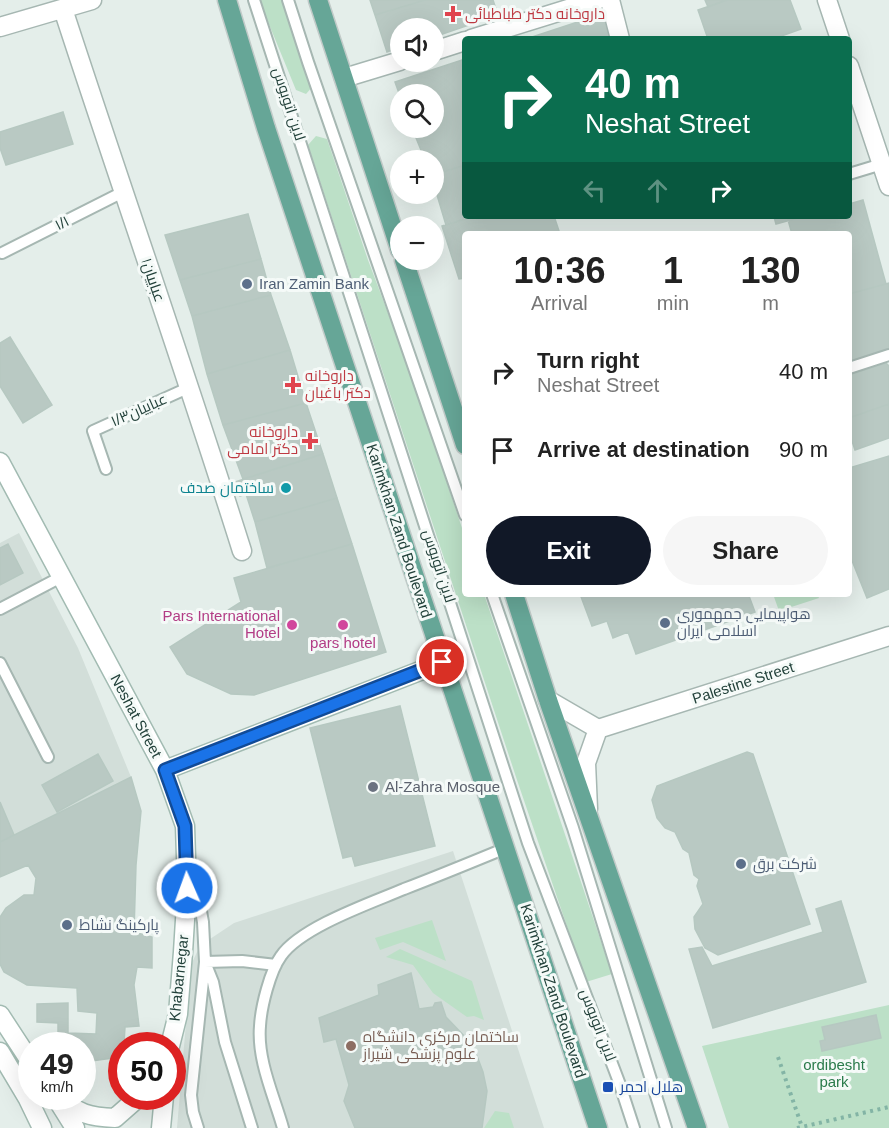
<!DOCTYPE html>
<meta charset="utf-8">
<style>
:root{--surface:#fff;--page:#f6f6f6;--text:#222;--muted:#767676;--accent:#111827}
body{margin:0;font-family:Helvetica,Cairo,sans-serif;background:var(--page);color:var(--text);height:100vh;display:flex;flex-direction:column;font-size:22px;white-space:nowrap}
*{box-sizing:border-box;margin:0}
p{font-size:20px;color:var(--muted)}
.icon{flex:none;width:33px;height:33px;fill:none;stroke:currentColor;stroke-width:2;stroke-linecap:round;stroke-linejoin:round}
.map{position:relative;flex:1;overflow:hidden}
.panel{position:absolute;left:462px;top:231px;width:390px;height:366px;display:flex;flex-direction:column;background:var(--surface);border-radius:6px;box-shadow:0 6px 24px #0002}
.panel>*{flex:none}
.hud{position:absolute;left:462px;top:36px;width:390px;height:183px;border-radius:6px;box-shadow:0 6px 24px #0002;background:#0b6e4f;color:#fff;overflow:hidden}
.fabs{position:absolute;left:390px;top:18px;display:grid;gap:12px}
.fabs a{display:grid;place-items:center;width:54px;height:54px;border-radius:50%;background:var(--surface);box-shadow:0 6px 24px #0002;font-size:30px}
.speed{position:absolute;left:18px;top:1032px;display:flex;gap:12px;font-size:30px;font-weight:700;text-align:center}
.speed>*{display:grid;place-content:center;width:78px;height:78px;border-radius:50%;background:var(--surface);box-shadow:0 6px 24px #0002;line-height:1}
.speed small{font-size:15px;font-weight:400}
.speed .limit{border:9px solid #d22;background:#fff;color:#111}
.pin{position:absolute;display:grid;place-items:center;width:51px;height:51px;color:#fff;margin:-26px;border:3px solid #fff;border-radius:50%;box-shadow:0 2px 6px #0007}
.me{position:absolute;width:66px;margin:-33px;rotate:358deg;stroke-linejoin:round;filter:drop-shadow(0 0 4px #0008)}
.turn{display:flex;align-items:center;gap:21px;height:126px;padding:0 24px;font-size:27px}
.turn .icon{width:78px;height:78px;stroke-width:2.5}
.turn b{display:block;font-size:42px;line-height:51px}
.lanes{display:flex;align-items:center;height:57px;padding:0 24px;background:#0003;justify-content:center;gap:30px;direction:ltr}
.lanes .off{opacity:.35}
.eta{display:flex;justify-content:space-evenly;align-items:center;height:102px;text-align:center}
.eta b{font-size:36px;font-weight:700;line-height:42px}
.button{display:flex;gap:12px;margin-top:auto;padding:12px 24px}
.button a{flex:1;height:69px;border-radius:36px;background:var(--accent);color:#fff;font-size:24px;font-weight:700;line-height:69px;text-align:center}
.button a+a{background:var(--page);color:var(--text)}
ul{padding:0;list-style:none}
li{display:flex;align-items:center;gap:18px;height:78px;padding:0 24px}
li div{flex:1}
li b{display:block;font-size:22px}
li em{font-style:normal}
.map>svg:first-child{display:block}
</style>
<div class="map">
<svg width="889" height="1128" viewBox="0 0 889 1128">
<rect width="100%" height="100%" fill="#e4eeea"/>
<path fill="#d2ded9" d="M 19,533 L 78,648 L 131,777 L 0,842 L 0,543 Z
M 453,851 L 544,1128 L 177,1128 L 191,965 L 197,952 L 204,943 L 234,923 Z"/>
<path fill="#bce0c7" d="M 259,0 L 282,0 L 313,86 L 306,94 L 296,90 Z
M 316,136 L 327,139 L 368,260 L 408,366 L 465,537 L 465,594 L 484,594 L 612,974 L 586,982 L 517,780 L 308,145 Z
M 773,594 L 817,594 L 819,598 L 779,611 Z
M 432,920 L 446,961 L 403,942 L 380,950 L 375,938 Z
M 400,949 L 472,981 L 484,1020 L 474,1016 L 467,1017 L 433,993 L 413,965 L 386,957 Z
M 889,1005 L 889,1128 L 729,1128 L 702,1046 Z
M 495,1111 L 509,1113 L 514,1128 L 484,1128 Z"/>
<path fill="#b9c9c3" stroke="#b6c8c1" stroke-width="1.5" d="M 370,0 L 425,0 L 375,15 Z
M 425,0 L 493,0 L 498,15 L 434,37 L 434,28 L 400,28 L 400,47 L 387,52 L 375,15 Z
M 705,0 L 727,0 L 708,7 Z
M 727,0 L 790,0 L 801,29 L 773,39 L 708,39 L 698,10 Z
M 602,14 L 603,17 L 607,16 L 613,39 L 526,39 Z
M 465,59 L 465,165 L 434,175 L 434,160 L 425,160 L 412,128 L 434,128 L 434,94 L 400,96 L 395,82 Z
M 63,112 L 73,144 L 6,165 L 0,148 L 0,132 Z
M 465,165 L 465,216 L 475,216 L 446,225 L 434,185 L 434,175 Z
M 863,200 L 886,284 L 849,294 L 849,234 L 792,234 L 788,220 L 805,216 L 849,216 L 849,204 Z
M 248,214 L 261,259 L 180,280 L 165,235 Z
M 475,216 L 554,216 L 560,234 L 465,234 L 465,278 L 459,279 L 442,226 Z
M 775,216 L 805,216 L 776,224 L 774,217 Z
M 261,259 L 271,295 L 192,316 L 180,280 Z
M 889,283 L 889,352 L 849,363 L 849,294 Z
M 271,295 L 290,350 L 207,374 L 192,316 Z
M 10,337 L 52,405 L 23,423 L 0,386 L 0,343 Z
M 290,350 L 306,403 L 223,425 L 207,374 Z
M 886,363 L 889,366 L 889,404 L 849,418 L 849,375 Z
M 306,403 L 323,454 L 243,479 L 223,425 Z
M 889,404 L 889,438 L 855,450 L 849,432 L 849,418 Z
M 323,454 L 337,498 L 255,522 L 246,494 L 240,496 L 235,482 Z
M 889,456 L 889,589 L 867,598 L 849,553 L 849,468 Z
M 337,498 L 352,544 L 267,568 L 255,522 Z
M 8,544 L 23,573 L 0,585 L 0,548 Z
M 352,544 L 386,652 L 254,695 L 231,694 L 187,674 L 170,647 L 241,602 L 234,578 Z
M 580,594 L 754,594 L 749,596 L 755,612 L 636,654 L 628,632 L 613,638 L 607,621 L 592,626 Z
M 400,706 L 435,846 L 355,866 L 352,856 L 343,858 L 310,728 Z
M 747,752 L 753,754 L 810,924 L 718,955 L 705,948 L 695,929 L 694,917 L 703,904 L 697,886 L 699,879 L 694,875 L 689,853 L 683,849 L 675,832 L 665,828 L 657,818 L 652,800 L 657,786 Z
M 98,754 L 113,781 L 57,812 L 42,785 Z
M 131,777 L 141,811 L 136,865 L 134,932 L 152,937 L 152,968 L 137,967 L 134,985 L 139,1026 L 125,1027 L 124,1043 L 120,1052 L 113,1058 L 84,1062 L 82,1061 L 82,1046 L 63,1046 L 58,1040 L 58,1023 L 37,1022 L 37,1004 L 68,1003 L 68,1033 L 96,1034 L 97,1013 L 78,1011 L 77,988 L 27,985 L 4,972 L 0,964 L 0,917 L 6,908 L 24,895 L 34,895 L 36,878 L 28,865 L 0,877 L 0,842 Z
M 0,802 L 14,835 L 0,842 Z
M 841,901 L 866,982 L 713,1028 L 689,949 L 702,947 L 712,966 L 823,932 L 816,909 Z
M 411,973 L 419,1009 L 433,1007 L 435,1003 L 441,1002 L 446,1017 L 468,1040 L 477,1056 L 483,1072 L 487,1091 L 482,1128 L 355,1128 L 344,1101 L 349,1085 L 336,1039 L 324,1042 L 319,1018 L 379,995 L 378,985 Z
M 876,1015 L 881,1038 L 822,1051 L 820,1041 L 825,1040 L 822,1027 Z"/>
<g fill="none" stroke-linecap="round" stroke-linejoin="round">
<defs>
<path id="service" d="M 254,0 L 528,843 L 619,1082 L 634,1128
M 288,0 L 308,62 L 465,515
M 849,174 L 882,164
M 2,253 L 123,192
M 849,368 L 889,355
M 106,469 L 93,431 L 190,387
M 492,594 L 573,828 L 666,1128
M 0,609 L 61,577
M 0,663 L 48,757
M 187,888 L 200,906 L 203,922 L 205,962 L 191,1095 L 193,1112 L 198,1128
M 252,1128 L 225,1042 L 213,982 L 205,962 L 242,961 L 276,965
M 283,1128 C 274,1096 257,1060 260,1026 C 261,1007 270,971 281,956 C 301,927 371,903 404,889 C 438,876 472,862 506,848"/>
<path id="minor" d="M 610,0 L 620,39
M 63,9 C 122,190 185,370 242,551
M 0,27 L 92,0
M 471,39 L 597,0
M 434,51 L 465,41
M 344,78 L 400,61"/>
<path id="tertiary" d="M 827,0 L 840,39
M 849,66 L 889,186
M 548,700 L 598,729
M 598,729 L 889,636
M 588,809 L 586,763 L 598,729"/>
<path id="secondary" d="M 0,462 L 165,770 L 185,826 L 187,888 L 183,952 L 178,1014 L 170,1046
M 165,770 L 443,662
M 0,1015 L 32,1064
M 0,1052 L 28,1099 L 42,1128
M 59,1096 C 76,1114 91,1117 115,1118 L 140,1096
M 58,1101 L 75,1128
M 161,1128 L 164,1096"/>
<path id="primary" d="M 227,0 L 266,128 L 598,1128
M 318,0 L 400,250
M 404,260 L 465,445
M 514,594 L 548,700 L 697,1128"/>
</defs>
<use href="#service" stroke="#a6b7b2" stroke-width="14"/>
<use href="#minor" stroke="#a6b7b2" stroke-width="21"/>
<use href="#tertiary" stroke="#a6b7b2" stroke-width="21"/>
<use href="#secondary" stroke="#a2bbb2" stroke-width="21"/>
<use href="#primary" stroke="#c1cac8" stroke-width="21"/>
<path stroke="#83b4a5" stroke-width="4" stroke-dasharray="3 4.5" stroke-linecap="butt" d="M 778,1057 L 802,1127
M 797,1128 L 889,1107"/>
<use href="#service" stroke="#fff" stroke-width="10"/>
<use href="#minor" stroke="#fff" stroke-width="18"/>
<use href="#tertiary" stroke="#fff" stroke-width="18"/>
<use href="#secondary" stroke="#fff" stroke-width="18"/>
<use href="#primary" stroke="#66a697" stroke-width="18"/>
</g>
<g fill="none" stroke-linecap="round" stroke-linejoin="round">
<defs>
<path id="route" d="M 187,888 L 185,826 L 165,770 L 442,662"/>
</defs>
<use href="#route" stroke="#114b97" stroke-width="15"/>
<use href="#route" stroke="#1a73e8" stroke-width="10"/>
</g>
<g fill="#e0444e" stroke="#f5faf8" stroke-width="2">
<path d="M450 5h6v6h6v6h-6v6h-6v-6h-6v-6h6z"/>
<path d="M290 376h6v6h6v6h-6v6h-6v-6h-6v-6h6z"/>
<path d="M307 432h6v6h6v6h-6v6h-6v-6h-6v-6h6z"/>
</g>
<g fill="#5c6f8a" stroke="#f5faf8" stroke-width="2">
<circle cx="247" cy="284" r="6"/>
<circle cx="665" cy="623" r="6"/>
<circle cx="741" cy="864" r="6"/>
<circle cx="67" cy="925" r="6"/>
</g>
<circle fill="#0f9aa8" stroke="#f5faf8" stroke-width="2" cx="286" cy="488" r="6"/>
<g fill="#d1479c" stroke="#f5faf8" stroke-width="2">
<circle cx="292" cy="625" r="6"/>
<circle cx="343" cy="625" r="6"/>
</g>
<circle fill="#6b7280" stroke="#f5faf8" stroke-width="2" cx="373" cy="787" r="6"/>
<circle fill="#8d6e63" stroke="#f5faf8" stroke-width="2" cx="351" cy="1046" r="6"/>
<rect fill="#1a4fb4" stroke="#f5faf8" stroke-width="2" x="602" y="1081" width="12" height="12" rx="3"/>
<g text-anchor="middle" stroke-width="6" stroke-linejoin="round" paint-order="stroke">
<g font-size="15" fill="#be3a42" stroke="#f5faf8" text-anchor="start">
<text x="465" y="19">داروخانه دکتر طباطبائی</text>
<text x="305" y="381">داروخانه<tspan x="305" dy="17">دکتر باغبان</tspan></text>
<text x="298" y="437" text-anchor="end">داروخانه<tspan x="298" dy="17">دکتر امامی</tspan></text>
</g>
<g font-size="15" fill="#22413a" stroke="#f5faf8">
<text transform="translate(289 104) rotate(72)" y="5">لاین اتوبوس</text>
<text transform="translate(62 223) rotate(-27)" y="5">۱/۱</text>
<text transform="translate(153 280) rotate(71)" y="5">عباییان۱</text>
<text transform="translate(139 410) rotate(-24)" y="5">عباییان۱/۳</text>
<text transform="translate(399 531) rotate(72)" y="5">Karimkhan Zand Boulevard</text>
<text transform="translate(439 566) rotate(72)" y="5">لاین اتوبوس</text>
<text transform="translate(743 683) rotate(-18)" y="5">Palestine Street</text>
<text transform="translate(136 716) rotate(62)" y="5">Neshat Street</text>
<text transform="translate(179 978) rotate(-84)" y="5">Khabarnegar</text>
<text transform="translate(553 991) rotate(72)" y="5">Karimkhan Zand Boulevard</text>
<text transform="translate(598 1025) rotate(69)" y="5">لاین اتوبوس</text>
</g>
<g font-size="15" fill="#4e5e75" stroke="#f5faf8" text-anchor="start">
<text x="259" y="289">Iran Zamin Bank</text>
<text x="677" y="619">هواپیمایی جمهموری<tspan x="677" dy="17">اسلامی ایران</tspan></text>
<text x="753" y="869">شرکت برق</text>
<text x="79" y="930">پارکینگ نشاط</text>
</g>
<g font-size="15" fill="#0d838f" stroke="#f5faf8" text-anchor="end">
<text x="274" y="493">ساختمان صدف</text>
</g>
<g font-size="15" fill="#b23c85" stroke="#f5faf8" text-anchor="end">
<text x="280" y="621">Pars International<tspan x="280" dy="17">Hotel</tspan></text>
<text x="343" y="648" text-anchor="middle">pars hotel</text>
</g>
<g font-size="15" fill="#5b616d" stroke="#f5faf8" text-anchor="start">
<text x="385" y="792">Al-Zahra Mosque</text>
</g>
<g font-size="15" fill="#785e54" stroke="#f5faf8" text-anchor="start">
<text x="363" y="1042">ساختمان مرکزی دانشگاه<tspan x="363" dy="17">علوم پزشکی شیراز</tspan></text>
</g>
<g font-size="15" fill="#2a7b4b" stroke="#f5faf8">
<text x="834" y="1070">ordibesht<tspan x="834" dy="17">park</tspan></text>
</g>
<g font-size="15" fill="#164399" stroke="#f5faf8" text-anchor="start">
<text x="620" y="1092">هلال احمر</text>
</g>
</g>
</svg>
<div class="fabs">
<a><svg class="icon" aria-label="sound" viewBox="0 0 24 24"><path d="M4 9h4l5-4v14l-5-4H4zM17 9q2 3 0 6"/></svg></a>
<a><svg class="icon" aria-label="search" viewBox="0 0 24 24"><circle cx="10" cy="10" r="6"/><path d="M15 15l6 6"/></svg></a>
<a>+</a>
<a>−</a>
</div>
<div class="speed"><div>49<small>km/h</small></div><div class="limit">50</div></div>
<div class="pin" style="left:442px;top:662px;background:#d93025"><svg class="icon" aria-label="arrive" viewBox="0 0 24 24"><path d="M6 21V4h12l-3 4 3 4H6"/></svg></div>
<svg class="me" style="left:187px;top:888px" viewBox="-20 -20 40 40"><circle r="17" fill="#1a73e8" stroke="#fff" stroke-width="3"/><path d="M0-11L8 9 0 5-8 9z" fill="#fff"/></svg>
<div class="hud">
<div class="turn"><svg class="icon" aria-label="right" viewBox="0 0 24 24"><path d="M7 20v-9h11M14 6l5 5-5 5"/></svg><div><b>40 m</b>Neshat Street</div></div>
<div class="lanes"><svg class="icon off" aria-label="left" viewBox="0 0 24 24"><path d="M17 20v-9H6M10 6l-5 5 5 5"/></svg><svg class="icon off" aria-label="ahead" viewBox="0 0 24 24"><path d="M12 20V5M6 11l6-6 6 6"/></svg><svg class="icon" aria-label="right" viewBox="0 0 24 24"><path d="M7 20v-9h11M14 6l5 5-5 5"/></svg></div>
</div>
<section class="panel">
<div class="eta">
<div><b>10:36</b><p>Arrival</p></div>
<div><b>1</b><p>min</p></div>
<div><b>130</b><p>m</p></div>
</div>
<ul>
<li><svg class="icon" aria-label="right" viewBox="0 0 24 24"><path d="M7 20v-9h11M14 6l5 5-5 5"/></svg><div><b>Turn right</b><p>Neshat Street</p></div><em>40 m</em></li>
<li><svg class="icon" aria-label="arrive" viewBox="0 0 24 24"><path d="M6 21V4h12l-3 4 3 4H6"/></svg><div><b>Arrive at destination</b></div><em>90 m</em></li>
</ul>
<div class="button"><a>Exit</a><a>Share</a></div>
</section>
</div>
